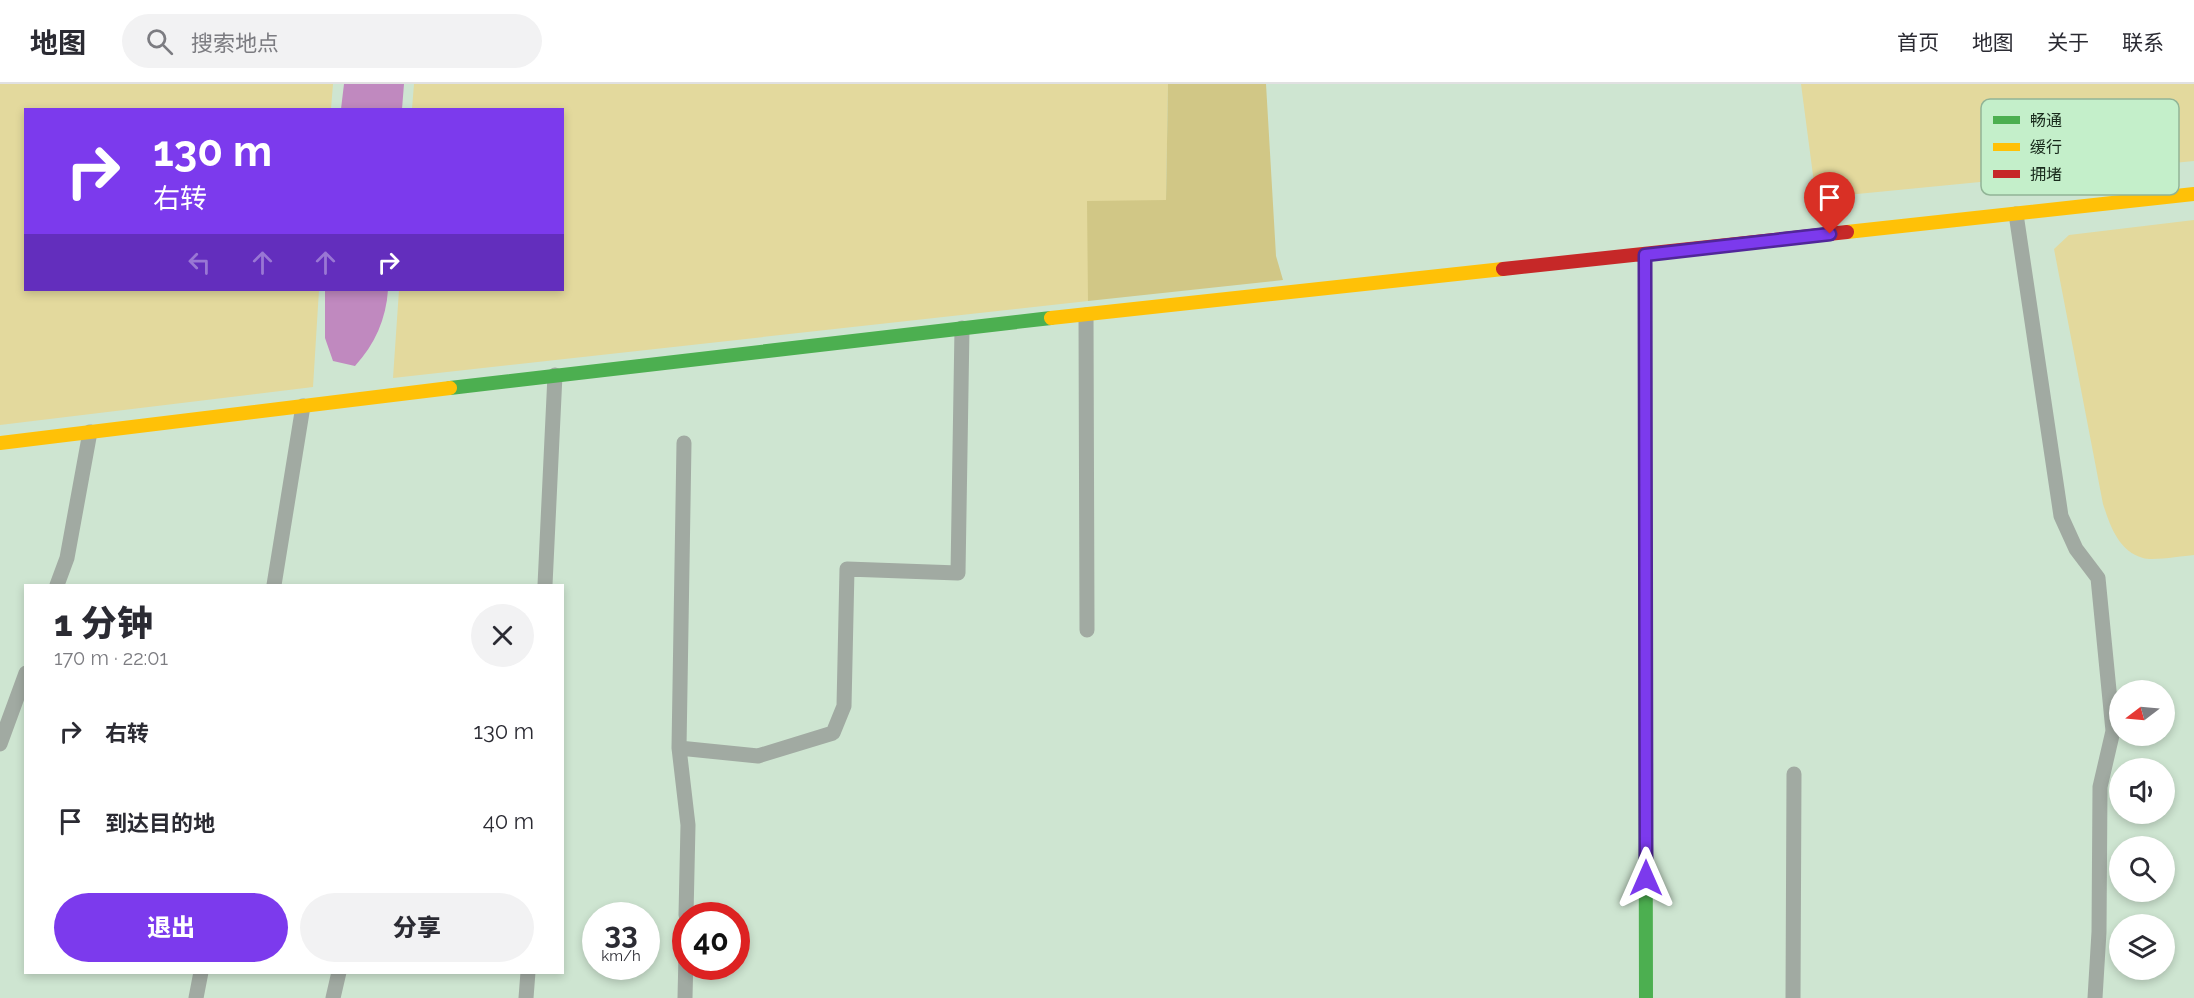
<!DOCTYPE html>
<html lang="zh">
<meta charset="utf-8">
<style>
:root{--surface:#fff;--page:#f2f2f3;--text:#2b2b33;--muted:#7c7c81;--line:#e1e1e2;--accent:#7c3aed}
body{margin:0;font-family:Raleway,"Noto Sans SC",sans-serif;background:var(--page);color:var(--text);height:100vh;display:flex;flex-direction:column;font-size:22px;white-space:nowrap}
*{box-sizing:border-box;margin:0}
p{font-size:20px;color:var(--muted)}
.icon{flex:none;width:33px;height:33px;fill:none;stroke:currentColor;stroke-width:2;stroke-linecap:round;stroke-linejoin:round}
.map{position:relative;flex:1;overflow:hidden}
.drawer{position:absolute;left:24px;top:500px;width:540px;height:390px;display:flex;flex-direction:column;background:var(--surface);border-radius:0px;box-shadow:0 3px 9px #0003}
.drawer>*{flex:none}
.top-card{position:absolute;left:24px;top:24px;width:540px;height:183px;border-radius:0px;box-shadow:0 3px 9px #0003;background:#7c3aed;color:#fff;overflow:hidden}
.needle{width:39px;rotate:254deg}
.controls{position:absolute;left:2109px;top:596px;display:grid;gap:12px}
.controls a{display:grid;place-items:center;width:66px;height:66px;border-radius:50%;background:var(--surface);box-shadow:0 3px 9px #0003;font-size:30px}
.speed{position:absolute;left:582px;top:818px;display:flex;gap:12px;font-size:30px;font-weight:700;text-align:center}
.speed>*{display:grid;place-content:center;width:78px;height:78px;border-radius:50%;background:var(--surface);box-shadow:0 3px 9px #0003;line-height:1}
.speed small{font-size:15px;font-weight:400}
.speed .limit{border:9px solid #d22;background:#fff;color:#111}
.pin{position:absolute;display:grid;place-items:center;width:51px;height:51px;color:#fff;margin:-62px -26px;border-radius:50% 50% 50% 0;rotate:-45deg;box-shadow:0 0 6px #0007}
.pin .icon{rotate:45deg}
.me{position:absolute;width:66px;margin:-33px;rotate:0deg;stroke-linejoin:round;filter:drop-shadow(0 0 4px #0008)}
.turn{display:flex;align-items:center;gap:21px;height:126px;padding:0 30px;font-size:27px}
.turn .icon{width:78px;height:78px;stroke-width:2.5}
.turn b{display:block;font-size:42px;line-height:51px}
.lanes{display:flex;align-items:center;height:57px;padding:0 30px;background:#0003;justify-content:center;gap:30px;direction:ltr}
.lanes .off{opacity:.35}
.round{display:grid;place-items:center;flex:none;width:63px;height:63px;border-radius:32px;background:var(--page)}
.summary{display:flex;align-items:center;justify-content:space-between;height:102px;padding:0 30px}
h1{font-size:36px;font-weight:800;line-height:45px}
.action{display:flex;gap:12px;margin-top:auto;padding:12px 30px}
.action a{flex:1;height:69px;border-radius:36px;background:var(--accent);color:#fff;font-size:24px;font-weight:800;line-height:69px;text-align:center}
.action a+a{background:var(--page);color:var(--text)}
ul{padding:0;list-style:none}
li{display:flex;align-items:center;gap:18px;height:90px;padding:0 30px}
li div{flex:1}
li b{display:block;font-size:22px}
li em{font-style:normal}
header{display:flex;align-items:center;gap:36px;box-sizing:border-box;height:84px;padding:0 30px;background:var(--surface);border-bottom:2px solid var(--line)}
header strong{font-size:28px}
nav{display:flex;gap:33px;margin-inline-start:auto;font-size:21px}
.search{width:420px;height:54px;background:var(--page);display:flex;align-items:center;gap:15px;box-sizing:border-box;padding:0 21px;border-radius:33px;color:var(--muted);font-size:22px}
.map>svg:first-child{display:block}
</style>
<header>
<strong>地图</strong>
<div class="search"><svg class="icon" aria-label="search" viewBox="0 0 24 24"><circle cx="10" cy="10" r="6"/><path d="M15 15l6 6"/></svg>搜索地点</div>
<nav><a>首页</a><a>地图</a><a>关于</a><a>联系</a></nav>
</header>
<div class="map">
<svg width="2194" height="914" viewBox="0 0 2194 914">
<rect width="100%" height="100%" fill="#cee5d1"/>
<path fill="#e3d99d" d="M 0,0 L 333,0 L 331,25 L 26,26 L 26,206 L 319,206 L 313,303 L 0,341 Z
M 414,0 L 1168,0 L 1166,116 L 1088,217 L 393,294 L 399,206 L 562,206 L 562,26 L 412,25 Z
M 1801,0 L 2194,0 L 2194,77 L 1816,114 Z
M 2194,136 L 2194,471 C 2182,472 2153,477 2143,474 C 2118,467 2110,441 2103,420 L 2054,165 L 2069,151 Z"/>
<path fill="#d1c786" d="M 1168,0 L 1266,0 L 1276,172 L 1283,196 L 1088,217 L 1087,117 L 1166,116 Z"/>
<path fill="#c089bf" d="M 344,0 L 404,0 L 402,25 L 341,25 Z
M 325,206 L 388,206 C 386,235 375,260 355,282 L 333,277 L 325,254 Z"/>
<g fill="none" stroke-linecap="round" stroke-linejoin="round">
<path stroke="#a1aaa2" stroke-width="15" d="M 2016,130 L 2061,432 L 2076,465 L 2098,494 L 2113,647 L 2100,703 L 2099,848 L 2095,914
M 1086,231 L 1087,546
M 684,359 L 679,664 L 688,741 L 686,831
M 57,501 L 67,474 L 90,348
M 274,501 L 303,322
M 545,501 L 555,291
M 0,660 L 26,589
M 679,664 L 758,672 L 833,649 L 844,622 L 847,485 L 958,489 L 962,244
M 196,914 L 201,888
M 333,914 L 339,888
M 526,914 L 528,888
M 685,914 L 686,870
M 1793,914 L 1794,690"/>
<path stroke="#4caf50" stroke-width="14" d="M 450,304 L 1051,234
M 1645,385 L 1646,914"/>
<path stroke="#ffc107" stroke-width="14" d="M 1847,148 L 2194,110
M 1051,234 L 1503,185
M 0,359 L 450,304"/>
<path stroke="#c62828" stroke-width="14" d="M 1645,171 L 1645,385
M 1503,185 L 1847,148"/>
</g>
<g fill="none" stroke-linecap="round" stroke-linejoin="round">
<defs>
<path id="route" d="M 1646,794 L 1645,171 L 1830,150"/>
</defs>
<use href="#route" stroke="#51269a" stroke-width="15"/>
<use href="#route" stroke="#7c3aed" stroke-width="10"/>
</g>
<rect x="1981" y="15" width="198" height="96" rx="9" fill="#c4efca" stroke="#91b496" stroke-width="1.5"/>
<rect x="1993" y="32" width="27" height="8" fill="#4caf50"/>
<rect x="1993" y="59" width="27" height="8" fill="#ffc107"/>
<rect x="1993" y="86" width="27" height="8" fill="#c62828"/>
<g font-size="16" fill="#192a1c">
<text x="2030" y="42">畅通</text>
<text x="2030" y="69">缓行</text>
<text x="2030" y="96">拥堵</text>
</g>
</svg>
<div class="controls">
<a><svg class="needle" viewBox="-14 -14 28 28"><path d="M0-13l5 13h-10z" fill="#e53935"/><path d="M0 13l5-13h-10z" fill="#7c7c81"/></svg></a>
<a><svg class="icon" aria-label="sound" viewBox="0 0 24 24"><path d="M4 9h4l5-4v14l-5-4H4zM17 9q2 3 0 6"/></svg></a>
<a><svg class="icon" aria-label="search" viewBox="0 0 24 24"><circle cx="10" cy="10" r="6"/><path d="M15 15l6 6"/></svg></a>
<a><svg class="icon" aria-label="layers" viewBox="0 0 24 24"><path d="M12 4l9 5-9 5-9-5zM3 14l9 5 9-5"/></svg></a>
</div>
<div class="speed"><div>33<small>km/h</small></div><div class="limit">40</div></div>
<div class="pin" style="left:1830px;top:150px;background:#d93025"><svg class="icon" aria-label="arrive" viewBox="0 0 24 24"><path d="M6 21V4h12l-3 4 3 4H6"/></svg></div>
<svg class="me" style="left:1646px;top:794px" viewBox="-20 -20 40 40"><path d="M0-17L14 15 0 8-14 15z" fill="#7c3aed" stroke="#fff" stroke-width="4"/></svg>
<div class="top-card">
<div class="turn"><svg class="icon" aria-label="right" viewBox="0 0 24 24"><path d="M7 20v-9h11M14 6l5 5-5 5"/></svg><div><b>130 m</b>右转</div></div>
<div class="lanes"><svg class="icon off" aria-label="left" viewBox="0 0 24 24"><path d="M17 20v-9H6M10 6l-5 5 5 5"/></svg><svg class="icon off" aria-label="ahead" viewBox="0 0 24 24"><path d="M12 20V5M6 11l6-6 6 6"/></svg><svg class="icon off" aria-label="ahead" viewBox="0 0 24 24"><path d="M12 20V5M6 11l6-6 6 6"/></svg><svg class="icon" aria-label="right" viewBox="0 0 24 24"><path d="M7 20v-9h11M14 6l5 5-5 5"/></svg></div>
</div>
<section class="drawer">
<div class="summary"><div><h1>1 分钟</h1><p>170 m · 22:01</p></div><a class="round"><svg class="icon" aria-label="close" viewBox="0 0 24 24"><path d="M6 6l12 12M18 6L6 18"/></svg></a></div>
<ul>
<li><svg class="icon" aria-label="right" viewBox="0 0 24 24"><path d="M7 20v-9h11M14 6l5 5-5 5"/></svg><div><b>右转</b></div><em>130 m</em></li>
<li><svg class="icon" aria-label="arrive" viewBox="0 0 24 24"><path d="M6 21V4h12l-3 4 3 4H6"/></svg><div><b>到达目的地</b></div><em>40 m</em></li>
</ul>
<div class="action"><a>退出</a><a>分享</a></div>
</section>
</div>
